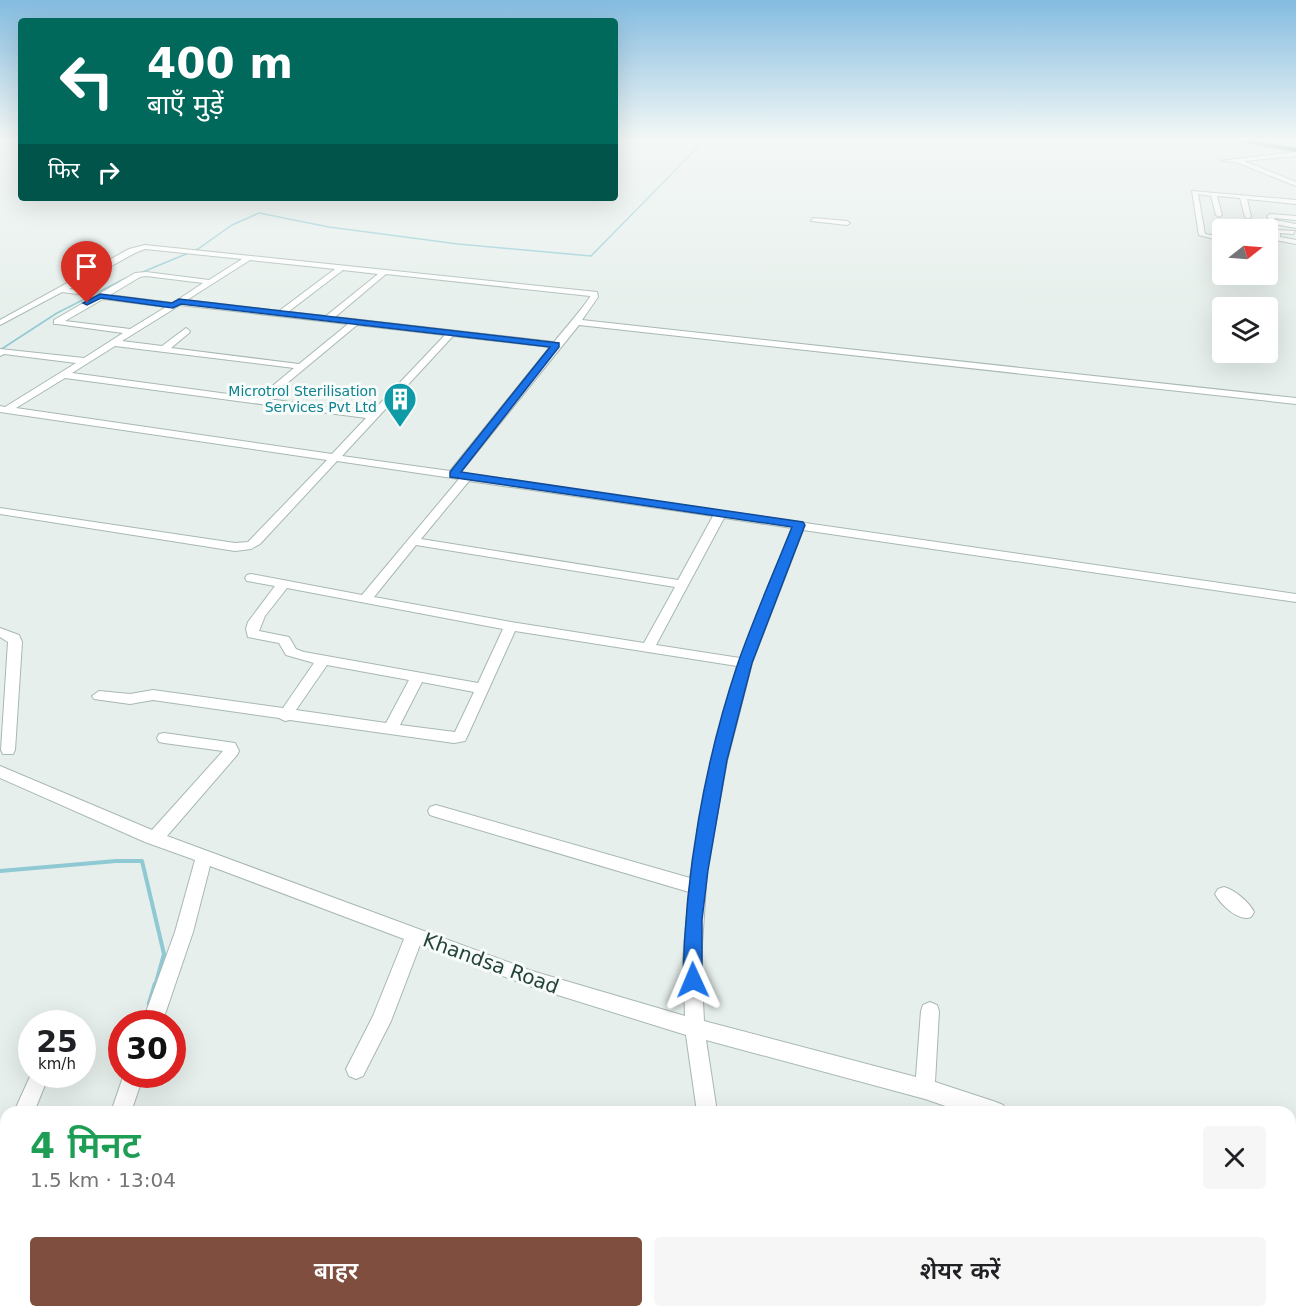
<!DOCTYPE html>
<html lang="hi">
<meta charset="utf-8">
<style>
:root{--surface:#fff;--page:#f6f6f6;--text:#202124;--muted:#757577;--accent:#7f4e3f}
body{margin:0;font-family:"DejaVu Sans","Noto Sans Devanagari",sans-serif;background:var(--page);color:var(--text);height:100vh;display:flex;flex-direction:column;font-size:22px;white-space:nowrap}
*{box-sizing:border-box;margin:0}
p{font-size:20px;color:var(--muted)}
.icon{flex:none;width:33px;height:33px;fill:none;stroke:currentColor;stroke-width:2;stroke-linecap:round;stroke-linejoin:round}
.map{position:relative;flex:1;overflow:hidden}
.drawer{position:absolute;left:0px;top:1106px;width:1296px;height:212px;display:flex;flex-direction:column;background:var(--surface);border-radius:18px 18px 0 0;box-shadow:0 6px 24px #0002}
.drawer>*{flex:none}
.banner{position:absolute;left:18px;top:18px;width:600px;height:183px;border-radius:6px;box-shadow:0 6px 24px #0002;background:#00695c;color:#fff;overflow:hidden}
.needle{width:39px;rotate:73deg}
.buttons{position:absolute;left:1212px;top:219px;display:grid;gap:12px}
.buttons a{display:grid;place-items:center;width:66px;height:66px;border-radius:6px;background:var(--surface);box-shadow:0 6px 24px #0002;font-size:30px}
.speed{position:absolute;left:18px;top:1010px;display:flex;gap:12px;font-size:30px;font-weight:700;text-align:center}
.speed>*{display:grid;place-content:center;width:78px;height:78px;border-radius:50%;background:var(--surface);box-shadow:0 6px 24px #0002;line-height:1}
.speed small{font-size:15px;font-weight:400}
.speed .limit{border:9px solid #d22;background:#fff;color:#111}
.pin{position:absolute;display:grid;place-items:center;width:51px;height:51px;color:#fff;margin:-62px -26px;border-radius:50% 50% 50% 0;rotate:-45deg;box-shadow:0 0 6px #0007}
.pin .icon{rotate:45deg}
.me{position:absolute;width:66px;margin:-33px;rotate:359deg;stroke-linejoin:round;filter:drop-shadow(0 0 4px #0008)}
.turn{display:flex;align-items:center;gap:21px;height:126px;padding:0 30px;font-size:27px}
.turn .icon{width:78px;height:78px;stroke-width:2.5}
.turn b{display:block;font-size:42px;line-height:51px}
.then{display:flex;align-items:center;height:57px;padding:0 30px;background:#0003;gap:12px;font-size:22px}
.round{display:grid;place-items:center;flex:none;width:63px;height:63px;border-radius:6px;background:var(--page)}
.headline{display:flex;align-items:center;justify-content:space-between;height:102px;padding:0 30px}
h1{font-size:36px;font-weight:600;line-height:45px;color:#1e9e55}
.cta{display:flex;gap:12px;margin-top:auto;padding:12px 30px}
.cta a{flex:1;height:69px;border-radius:6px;background:var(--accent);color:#fff;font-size:24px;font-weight:600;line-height:69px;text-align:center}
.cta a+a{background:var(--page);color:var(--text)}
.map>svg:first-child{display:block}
</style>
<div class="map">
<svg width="1296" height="1316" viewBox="0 0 1296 1316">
<rect width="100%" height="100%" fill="#e6efeb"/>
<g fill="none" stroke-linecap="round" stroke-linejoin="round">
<path stroke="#8ec9d4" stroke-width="1.5" d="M 138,274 L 198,249 L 232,225 L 259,213 L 329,227 L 458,244 L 591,256 L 704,141
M 0,350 L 57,313 L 126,278"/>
<path stroke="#8ec9d4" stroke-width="4" d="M 0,871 L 116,861 L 142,861 L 164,954 L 155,986"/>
<path stroke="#8ec9d4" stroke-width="4.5" d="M 149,1004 L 155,984"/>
<defs>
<path id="minor" d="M 1296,152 L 1296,156 L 1244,161 L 1296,182 L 1296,186 L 1236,162 L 1220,161 Z
M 1192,191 L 1296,200 L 1296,204 L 1247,199 L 1251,217 L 1248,219 L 1245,217 L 1240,198 L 1217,196 L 1222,215 L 1219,217 L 1216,215 L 1211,196 L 1198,194 L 1205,234 L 1222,237 L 1222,241 L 1199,235 Z
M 1270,214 L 1296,216 L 1296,220 L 1274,218 L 1275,220 L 1296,224 L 1296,228 L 1270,223 L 1267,216 Z
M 813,218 L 847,221 L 850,223 L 847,225 L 811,221 Z
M 1275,230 L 1295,231 L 1293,234 L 1280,233 L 1280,237 L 1296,240 L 1296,244 L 1275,240 Z
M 145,245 L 597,292 L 598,297 L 582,320 L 1296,398 L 1296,404 L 579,325 L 460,473 L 1296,594 L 1296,602 L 803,530 L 752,663 L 727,761 L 707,870 L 701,960 L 704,1021 L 916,1077 L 921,1011 L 923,1005 L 930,1002 L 937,1005 L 939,1011 L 935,1082 L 996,1102 L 1003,1105 L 1006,1112 L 963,1112 L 925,1099 L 706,1040 L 717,1112 L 697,1112 L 686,1035 L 532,987 L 420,945 L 391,1021 L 363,1076 L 356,1079 L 349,1076 L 346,1069 L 373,1016 L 404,939 L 210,866 L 193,932 L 162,1023 L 142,1023 L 175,932 L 195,860 L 145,842 L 0,778 L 0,766 L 152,830 L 223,751 L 164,743 L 159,742 L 157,738 L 159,734 L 164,733 L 235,743 L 239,751 L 237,755 L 167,836 L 532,971 L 685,1016 L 683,960 L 689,892 L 436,817 L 430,815 L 428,811 L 430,807 L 436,805 L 690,878 L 711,761 L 737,666 L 515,631 L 467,737 L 465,741 L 454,743 L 290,720 L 285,721 L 279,718 L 153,700 L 130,704 L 94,699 L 92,696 L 99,691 L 130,694 L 153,690 L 283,708 L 314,663 L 286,655 L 279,643 L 248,637 L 246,629 L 248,622 L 275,586 L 247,581 L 245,578 L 247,575 L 251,574 L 362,595 L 459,479 L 337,461 L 260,544 L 251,549 L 235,551 L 0,514 L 0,508 L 235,543 L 248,542 L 327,460 L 0,412 L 0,406 L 5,407 L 76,363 L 4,354 L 0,356 L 0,349 L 84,358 L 123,333 L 57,324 L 54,324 L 54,320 L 135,273 L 146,272 L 209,280 L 242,259 L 145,249 L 135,253 L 69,289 L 85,291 L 85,295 L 62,292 L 0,325 L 0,320 L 129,249 ZM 250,260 L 335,269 L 279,311 L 187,300 ZM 343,270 L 378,274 L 326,316 L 288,312 ZM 386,274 L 590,296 L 590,297 C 579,313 566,327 554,342 L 335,317 ZM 146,276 L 203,283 L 173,303 L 110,295 L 140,277 ZM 103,299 L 166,307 L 130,329 L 65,321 ZM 180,305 L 348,324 L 299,364 L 171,348 L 189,333 L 190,331 L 186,328 L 162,346 L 122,341 ZM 357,325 L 445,335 L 371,413 L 268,399 ZM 453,336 L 550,347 L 450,471 L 342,456 ZM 115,346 L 294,368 L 258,398 L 72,373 ZM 65,378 L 366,418 L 332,454 L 16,408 ZM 469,481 L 713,516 L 678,580 L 421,539 ZM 724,518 L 792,528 L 740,658 L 656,645 ZM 416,545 L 675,587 L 644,643 L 511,622 L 374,597 ZM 287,588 L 503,629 L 478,683 L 304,652 L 296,649 L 289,637 L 259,631 L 265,616 ZM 327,665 L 409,680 L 386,723 L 296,710 ZM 422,682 L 474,692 L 455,732 L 400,725 Z
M 0,628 L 19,635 L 22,642 L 15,750 L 13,754 L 3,754 L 1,750 L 8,642 L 0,637 Z
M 1224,887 C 1235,890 1249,902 1254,912 L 1251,917 C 1239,922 1221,905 1215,894 L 1218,889 Z
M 32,1072 L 45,1074 L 47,1080 L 34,1112 L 14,1112 Z
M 124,1074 L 144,1074 L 131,1112 L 111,1112 Z
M 6,1143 L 6,1176 L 0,1179 L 0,1146 Z
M 1290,1186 L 1296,1187 L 1296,1209 L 1290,1208 Z
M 0,1274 L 6,1276 L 6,1300 L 0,1298 Z
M 30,1311 L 54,1311 L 52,1316 L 28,1316 Z
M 211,1311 L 235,1311 L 233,1316 L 209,1316 Z
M 411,1311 L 435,1311 L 435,1316 L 411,1316 Z
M 1013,1311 L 1037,1311 L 1037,1316 L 1013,1316 Z
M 1190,1311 L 1214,1311 L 1215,1316 L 1191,1316 Z"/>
<path id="highway" d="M 1236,141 L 1253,141 L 1296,148 L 1296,152 Z"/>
</defs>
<use href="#minor" stroke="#a8b8b2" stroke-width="2"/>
<use href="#highway" stroke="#c2cac8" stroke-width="3"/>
<use href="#minor" fill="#fff" fill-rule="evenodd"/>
<use href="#highway" fill="#2f6f62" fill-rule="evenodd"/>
</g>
<linearGradient id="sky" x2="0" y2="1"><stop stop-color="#84bce0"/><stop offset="0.43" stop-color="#f4f8f6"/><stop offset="1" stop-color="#f4f8f6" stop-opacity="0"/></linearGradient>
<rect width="1296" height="325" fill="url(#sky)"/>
<path fill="#1a73e8" stroke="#114b97" stroke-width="1.5" d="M 100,294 L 172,303 L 179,299 L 559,343 L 559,347 L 461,472 L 803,522 L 805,525 L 752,663 L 727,760 L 708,870 L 702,920 L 702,980 L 699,986 L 693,989 L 686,986 L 683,980 C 685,875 704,763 738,663 C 754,617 774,572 792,527 L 450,477 L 450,472 L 550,347 L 181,304 L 173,308 L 101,298 L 87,305 L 83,303 Z"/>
<defs>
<symbol id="building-pin" viewBox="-11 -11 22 30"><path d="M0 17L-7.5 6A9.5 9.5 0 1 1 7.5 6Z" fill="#0f9aa8" stroke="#f7fbf9"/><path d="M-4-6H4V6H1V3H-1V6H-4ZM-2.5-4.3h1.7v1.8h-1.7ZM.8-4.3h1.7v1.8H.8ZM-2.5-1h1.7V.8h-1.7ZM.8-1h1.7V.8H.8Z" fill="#fff"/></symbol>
</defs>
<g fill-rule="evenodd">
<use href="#building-pin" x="381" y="380" width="38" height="52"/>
</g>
<g text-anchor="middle" stroke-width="6" stroke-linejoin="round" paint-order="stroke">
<g font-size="14" fill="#0d838f" stroke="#f7fbf9" text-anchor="end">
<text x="377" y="396">Microtrol Sterilisation<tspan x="377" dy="16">Services Pvt Ltd</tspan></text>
</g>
<g font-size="20" fill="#24423a" stroke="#f7fbf9">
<text transform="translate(491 963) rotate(20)" y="7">Khandsa Road</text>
</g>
</g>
</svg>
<div class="buttons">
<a><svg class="needle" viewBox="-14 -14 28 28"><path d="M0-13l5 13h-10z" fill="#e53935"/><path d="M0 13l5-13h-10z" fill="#757577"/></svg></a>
<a><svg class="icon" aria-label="layers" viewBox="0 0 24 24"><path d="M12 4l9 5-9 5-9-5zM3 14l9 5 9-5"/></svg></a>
</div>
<div class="speed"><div>25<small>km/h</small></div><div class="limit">30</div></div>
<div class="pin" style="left:87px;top:303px;background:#d93025"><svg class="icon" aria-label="arrive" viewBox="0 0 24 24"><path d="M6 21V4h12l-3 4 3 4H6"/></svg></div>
<svg class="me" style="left:693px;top:980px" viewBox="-20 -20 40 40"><path d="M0-17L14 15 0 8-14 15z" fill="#1a73e8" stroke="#fff" stroke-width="4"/></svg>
<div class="banner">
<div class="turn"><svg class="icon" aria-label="left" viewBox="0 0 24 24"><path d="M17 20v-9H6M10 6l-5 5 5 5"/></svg><div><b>400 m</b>बाएँ मुड़ें</div></div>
<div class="then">फिर<svg class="icon" aria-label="right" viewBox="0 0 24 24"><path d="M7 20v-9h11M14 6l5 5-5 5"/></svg></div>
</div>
<section class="drawer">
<div class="headline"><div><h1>4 मिनट</h1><p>1.5 km · 13:04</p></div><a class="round"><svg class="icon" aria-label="close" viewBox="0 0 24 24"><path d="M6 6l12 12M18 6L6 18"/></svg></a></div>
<div class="cta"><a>बाहर</a><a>शेयर करें</a></div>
</section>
</div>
